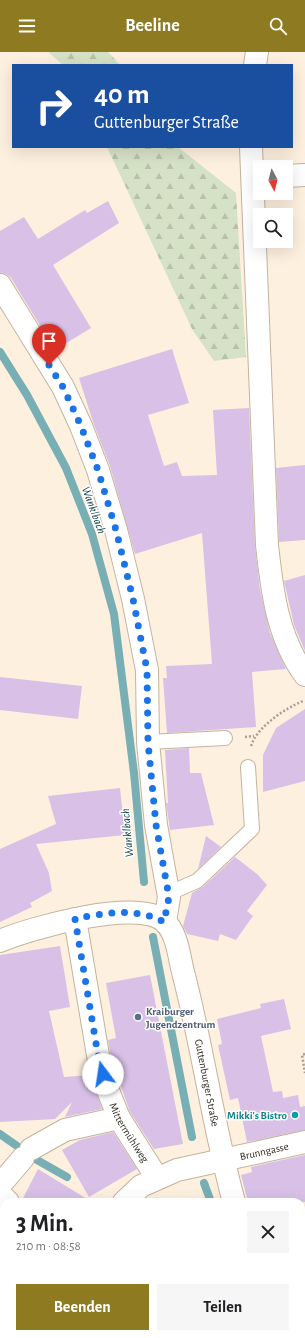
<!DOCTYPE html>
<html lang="de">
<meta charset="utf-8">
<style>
:root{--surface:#fff;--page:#f6f6f6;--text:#202124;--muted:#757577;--accent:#8e7b21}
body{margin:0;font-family:"Alegreya Sans",sans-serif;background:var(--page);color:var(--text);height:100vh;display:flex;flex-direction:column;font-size:15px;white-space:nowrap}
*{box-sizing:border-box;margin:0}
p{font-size:13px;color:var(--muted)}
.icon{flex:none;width:22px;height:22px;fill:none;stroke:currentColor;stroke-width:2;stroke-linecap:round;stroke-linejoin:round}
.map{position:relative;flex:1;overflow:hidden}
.sheet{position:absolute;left:0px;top:1146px;width:305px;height:140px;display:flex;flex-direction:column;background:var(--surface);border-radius:12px 12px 0 0;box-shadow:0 4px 16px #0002}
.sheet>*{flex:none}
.guide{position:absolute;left:12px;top:12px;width:281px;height:84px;border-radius:0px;box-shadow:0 4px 16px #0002;background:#1a4fa0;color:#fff;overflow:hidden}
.needle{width:26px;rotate:173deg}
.buttons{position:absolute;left:253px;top:108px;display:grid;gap:8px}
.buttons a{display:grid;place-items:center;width:40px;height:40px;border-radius:0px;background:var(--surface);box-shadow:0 4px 16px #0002;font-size:20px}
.pin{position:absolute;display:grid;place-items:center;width:34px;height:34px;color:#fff;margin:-41px -17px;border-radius:50% 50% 50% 0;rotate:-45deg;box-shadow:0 0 4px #0007}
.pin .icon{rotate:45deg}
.me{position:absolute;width:44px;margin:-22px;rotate:346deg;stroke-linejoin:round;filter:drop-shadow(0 0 3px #0008)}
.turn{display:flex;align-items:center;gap:14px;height:84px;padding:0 16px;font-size:18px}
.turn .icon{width:52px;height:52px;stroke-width:2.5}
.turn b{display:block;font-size:28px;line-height:34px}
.round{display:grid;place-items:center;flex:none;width:42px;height:42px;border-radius:0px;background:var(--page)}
.head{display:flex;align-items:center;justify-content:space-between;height:68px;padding:0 16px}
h1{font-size:24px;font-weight:600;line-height:30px}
.button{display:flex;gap:8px;margin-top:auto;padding:8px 16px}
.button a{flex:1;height:46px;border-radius:0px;background:var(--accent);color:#fff;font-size:16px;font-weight:600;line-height:46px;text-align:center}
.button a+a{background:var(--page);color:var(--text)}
header{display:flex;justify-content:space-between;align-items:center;height:52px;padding:0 16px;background:var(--accent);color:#fff;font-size:18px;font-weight:600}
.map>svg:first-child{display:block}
</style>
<header><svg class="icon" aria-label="menu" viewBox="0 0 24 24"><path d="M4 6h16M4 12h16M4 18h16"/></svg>Beeline<svg class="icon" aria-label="search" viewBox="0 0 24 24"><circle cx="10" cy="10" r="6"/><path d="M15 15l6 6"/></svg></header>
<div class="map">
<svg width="305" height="1286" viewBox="0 0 305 1286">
<defs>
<pattern id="forest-firs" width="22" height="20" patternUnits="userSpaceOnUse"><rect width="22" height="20" fill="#d6e2c6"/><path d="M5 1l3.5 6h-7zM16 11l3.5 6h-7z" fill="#b8c2aa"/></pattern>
</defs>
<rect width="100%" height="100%" fill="#fef0df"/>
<path fill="url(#forest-firs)" d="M 48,0 L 108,0 L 120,13 L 63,13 Z
M 107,95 L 178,95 L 236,141 L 246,305 L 214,309 L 192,277 Z"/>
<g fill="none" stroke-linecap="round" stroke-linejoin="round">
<path stroke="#77afb5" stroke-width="8" d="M 0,300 L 27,343 L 66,416 L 92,482 L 114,562 L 134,721 L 144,830
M 153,885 L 192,1085
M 0,1082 L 37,1108 L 67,1125
M 204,1131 L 211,1150
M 285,1282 L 288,1286"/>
</g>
<path fill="#d8c0e7" d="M 108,149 L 119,171 L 53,213 L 91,276 L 55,298 L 11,226 L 6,222 L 0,221 L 0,179 L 24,165 L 38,187 L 85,158 L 87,161 Z
M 172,297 L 189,351 L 148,363 L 164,414 L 177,410 L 182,424 L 217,423 L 213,358 L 249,356 L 255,494 L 260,537 L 270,581 L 286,617 L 252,620 L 256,675 L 167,681 L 163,626 L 167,626 L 166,614 L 212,612 L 202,481 L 135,502 L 110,414 L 94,373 L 79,326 Z
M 305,413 L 305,488 L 279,490 L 276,416 Z
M 305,523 L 305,599 L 294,573 L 284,529 Z
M 0,625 L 82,634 L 78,667 L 0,658 Z
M 305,657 L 305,729 L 263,740 L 263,703 L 276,676 Z
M 189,696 L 190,721 L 201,721 L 214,773 L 170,778 L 166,751 L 168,751 L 165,698 Z
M 120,736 L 125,783 L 36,792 L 49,821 L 52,839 L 30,851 L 32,855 L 0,870 L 0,797 L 56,772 L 48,744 Z
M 206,784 L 221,795 L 198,817 Z
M 235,805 L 257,822 L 267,833 L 247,859 L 253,864 L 236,888 L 220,882 L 218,889 L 187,882 L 183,874 L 192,841 L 203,835 Z
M 60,894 L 70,955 L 49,959 L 64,1025 L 90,1023 L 102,1057 L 65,1065 L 72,1050 L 55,1067 L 0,1070 L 0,903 Z
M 150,923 L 183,1092 L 154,1097 L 130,1060 L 111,1006 L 108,988 L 116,986 L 106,931 Z
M 284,947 L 291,977 L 261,984 L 273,1040 L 282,1039 L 283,1046 L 298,1043 L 300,1055 L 305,1054 L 305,1078 L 247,1090 L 238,1046 L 230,1048 L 218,993 L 222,992 L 217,967 L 261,956 L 260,952 Z
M 113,1080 L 137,1117 L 89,1145 L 62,1098 L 80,1088 Z
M 305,1103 L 305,1150 L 248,1150 L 241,1123 L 252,1120 L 251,1115 Z
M 38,1117 L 92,1150 L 21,1150 Z"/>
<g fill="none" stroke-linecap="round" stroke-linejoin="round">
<defs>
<path id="service" d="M 148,690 L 225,686
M 169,845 L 174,839 L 197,829 L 252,777 L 248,715"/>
<g id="minor">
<path d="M 0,233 L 63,335 L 81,374 L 98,418 L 116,478 L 133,547 L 147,618 L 148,690 L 156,773 L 169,845 L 165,870"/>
<path id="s1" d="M 75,867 L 99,1009 L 107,1036 L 119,1066 L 157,1126"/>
<path d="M 31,1097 L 65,1078 L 119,1066"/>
<path d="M 0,1133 L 23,1106"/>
<path d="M 0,1142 L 8,1150"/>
<path id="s2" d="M 124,1150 L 141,1134 L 177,1118 L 305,1090"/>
<path d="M 52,1286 L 53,1282"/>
</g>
<g id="tertiary">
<path id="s3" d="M 0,889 C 30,876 137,846 164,869 C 177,880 179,904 183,920 C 203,996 213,1074 234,1150"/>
<path d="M 301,1260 L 305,1264"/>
</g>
<path id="secondary" d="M 255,13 L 257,0
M 251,95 L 267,493 C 272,538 277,585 305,623
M 286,124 L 305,123"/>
</defs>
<use href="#service" stroke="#c3b39d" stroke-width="16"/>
<use href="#minor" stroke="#c3b39d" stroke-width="24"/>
<use href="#tertiary" stroke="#c3b39d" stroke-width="24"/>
<use href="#secondary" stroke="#c3b39d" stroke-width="24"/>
<path stroke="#a99e91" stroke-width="2.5" stroke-dasharray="2 2" stroke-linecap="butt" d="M 245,685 L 254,684
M 251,694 C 257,675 284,657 303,649
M 305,1002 L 302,1003 L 305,1021"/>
<use href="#service" stroke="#fff" stroke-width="14"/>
<use href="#minor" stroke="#fff" stroke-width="22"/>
<use href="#tertiary" stroke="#fff" stroke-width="22"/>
<use href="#secondary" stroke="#fff" stroke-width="22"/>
</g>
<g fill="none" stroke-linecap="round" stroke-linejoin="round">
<path stroke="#1a73e8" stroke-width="7" stroke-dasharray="0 12.6" d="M 49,313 L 63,335 L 81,374 L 98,418 L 116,478 L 133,547 L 147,618 L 148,690 L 156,773 L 169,845 L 164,870 C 138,855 103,861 75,867 L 99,1009 L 103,1022"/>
</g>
<circle fill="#5c6f8a" stroke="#fff" stroke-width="1.5" cx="138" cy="965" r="4"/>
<circle fill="#0f9aa8" stroke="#fff" stroke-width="1.5" cx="295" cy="1063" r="4"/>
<g text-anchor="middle" stroke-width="3" stroke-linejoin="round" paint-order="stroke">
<g font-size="11" font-weight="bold" fill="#4e5e75" stroke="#fff" text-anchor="start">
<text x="146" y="963">Kraiburger<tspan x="146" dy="13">Jugendzentrum</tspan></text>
</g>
<g font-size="11" fill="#302a22" stroke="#fff">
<text dy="4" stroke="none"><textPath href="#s3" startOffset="338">Guttenburger Straße</textPath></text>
<text dy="4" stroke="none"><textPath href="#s1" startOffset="222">Mittermühlweg</textPath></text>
<text dy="4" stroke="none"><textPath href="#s2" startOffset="152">Brunngasse</textPath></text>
</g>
<g font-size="11" font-weight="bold" fill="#0d838f" stroke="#fff" text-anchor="end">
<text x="287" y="1067">Mikki's Bistro</text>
</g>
<g font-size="12" font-style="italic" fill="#0f4349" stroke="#fff">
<text transform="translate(94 458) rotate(70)" y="4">Wanklbach</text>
<text transform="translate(127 781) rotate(-95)" y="4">Wanklbach</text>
</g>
</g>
</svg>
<div class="buttons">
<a><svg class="needle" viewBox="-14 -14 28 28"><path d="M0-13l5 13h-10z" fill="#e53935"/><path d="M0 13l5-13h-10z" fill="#757577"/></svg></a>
<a><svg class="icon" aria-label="search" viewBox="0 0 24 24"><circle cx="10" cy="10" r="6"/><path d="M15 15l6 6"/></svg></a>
</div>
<div class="pin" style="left:49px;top:313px;background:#d93025"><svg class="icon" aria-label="arrive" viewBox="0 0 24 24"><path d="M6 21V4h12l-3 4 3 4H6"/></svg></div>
<svg class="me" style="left:103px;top:1022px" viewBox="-20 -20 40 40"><circle r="19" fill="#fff"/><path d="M0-13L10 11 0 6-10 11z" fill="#1a73e8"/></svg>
<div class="guide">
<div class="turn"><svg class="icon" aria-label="right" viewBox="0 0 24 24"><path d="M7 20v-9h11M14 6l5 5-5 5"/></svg><div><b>40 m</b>Guttenburger Straße</div></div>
</div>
<section class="sheet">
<div class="head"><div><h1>3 Min.</h1><p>210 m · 08:58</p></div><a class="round"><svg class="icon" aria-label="close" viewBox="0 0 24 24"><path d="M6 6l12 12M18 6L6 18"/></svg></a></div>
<div class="button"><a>Beenden</a><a>Teilen</a></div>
</section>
</div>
